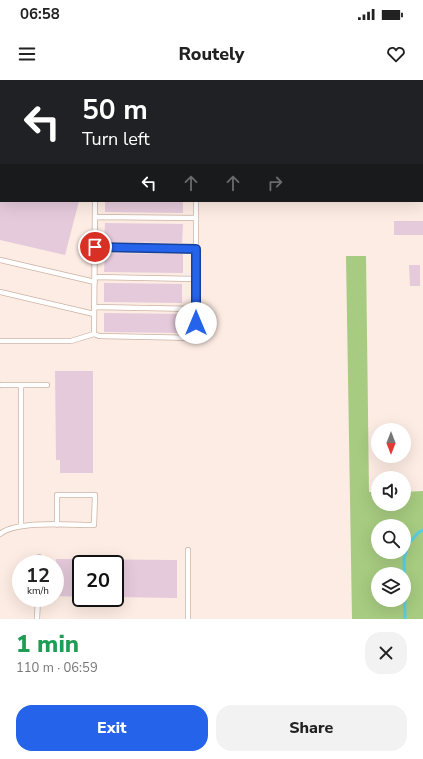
<!DOCTYPE html>
<meta charset="utf-8">
<style>
:root{--surface:#fff;--page:#f2f2f2;--text:#222;--muted:#767676;--accent:#2563eb}
body{margin:0;font-family:"Nunito Sans",sans-serif;background:var(--page);color:var(--text);height:100vh;display:flex;flex-direction:column;font-size:15px;white-space:nowrap}
*{box-sizing:border-box;margin:0}
p{font-size:13px;color:var(--muted)}
.icon{flex:none;width:22px;height:22px;fill:none;stroke:currentColor;stroke-width:2;stroke-linecap:round;stroke-linejoin:round}
.map{position:relative;height:539px;overflow:hidden}
.side{display:flex;flex-direction:column;background:var(--surface);flex:1}
.side>*{flex:none}
.top-card{position:absolute;left:0px;top:0px;width:423px;height:122px;box-shadow:0 4px 16px #0002;background:#202124;color:#fff;overflow:hidden}
.needle{width:26px;rotate:180deg}
.buttons{position:absolute;left:371px;top:343px;display:grid;gap:8px}
.buttons a{display:grid;place-items:center;width:40px;height:40px;border-radius:50%;background:var(--surface);box-shadow:0 4px 16px #0002;font-size:20px}
.speed{position:absolute;left:12px;top:475px;display:flex;gap:8px;font-size:20px;font-weight:700;text-align:center}
.speed>*{display:grid;place-content:center;width:52px;height:52px;border-radius:50%;background:var(--surface);box-shadow:0 4px 16px #0002;line-height:1}
.speed small{font-size:10px;font-weight:400}
.speed .limit{border:2px solid #111;border-radius:6px;background:#fff;color:#111}
.pin{position:absolute;display:grid;place-items:center;width:34px;height:34px;color:#fff;margin:-17px;border:2px solid #fff;border-radius:50%;box-shadow:0 1px 4px #0007}
.me{position:absolute;width:44px;margin:-22px;rotate:0deg;stroke-linejoin:round;filter:drop-shadow(0 0 3px #0008)}
.turn{display:flex;align-items:center;gap:14px;height:84px;padding:0 16px;font-size:18px}
.turn .icon{width:52px;height:52px;stroke-width:2.5}
.turn b{display:block;font-size:28px;line-height:34px}
.lanes{display:flex;align-items:center;height:38px;padding:0 16px;background:#0003;justify-content:center;gap:20px;direction:ltr}
.lanes .off{opacity:.35}
.round{display:grid;place-items:center;flex:none;width:42px;height:42px;border-radius:16px;background:var(--page)}
.head{display:flex;align-items:center;justify-content:space-between;height:68px;padding:0 16px}
h1{font-size:24px;font-weight:800;line-height:30px;color:#1e9e55}
.button{display:flex;gap:8px;margin-top:auto;padding:8px 16px}
.button a{flex:1;height:46px;border-radius:16px;background:var(--accent);color:#fff;font-size:16px;font-weight:800;line-height:46px;text-align:center}
.button a+a{background:var(--page);color:var(--text)}
.status{display:flex;justify-content:space-between;align-items:center;height:28px;padding:0 20px;background:var(--surface);direction:ltr}
.status svg{height:11px;fill:currentColor}
header{display:flex;justify-content:space-between;align-items:center;height:52px;padding:0 16px;background:var(--surface);font-size:18px;font-weight:800}
.map>svg:first-child{display:block}
</style>
<div class="status"><b>06:58</b><svg viewBox="0 0 49 12"><path d="M0 12V9h3v3zM5 12V6h3v6zM10 12V3h3v9zM15 12V0h3v12zM26 1h20v11H26zM47 4h2v5h-2z"/></svg></div>
<header><svg class="icon" aria-label="menu" viewBox="0 0 24 24"><path d="M4 6h16M4 12h16M4 18h16"/></svg>Routely<svg class="icon" aria-label="heart" viewBox="0 0 24 24"><path d="M12 20l-8-8c-3-5 5-10 8-4 3-6 11-1 8 4z"/></svg></header>
<div class="map">
<svg width="423" height="539" viewBox="0 0 423 539">
<rect width="100%" height="100%" fill="#fdece3"/>
<path fill="#a7cb80" fill-rule="evenodd" d="M 346,176 L 366,176 L 369,412 L 378,412 L 378,424 L 404,424 L 404,412 L 423,411 L 423,539 L 352,539 ZM 378,446 L 404,446 L 404,472 L 378,472 ZM 378,494 L 404,494 L 404,520 L 378,520 Z"/>
<g fill="none" stroke-linecap="round" stroke-linejoin="round">
<path stroke="#57cde3" stroke-width="3" d="M 405,539 L 404,478 L 409,463 L 419,452 L 423,450"/>
</g>
<path fill="#e5cadb" d="M 0,121 L 79,121 L 65,175 L 0,160 Z
M 105,121 L 183,121 L 183,133 L 105,132 Z
M 394,141 L 423,141 L 423,155 L 394,155 Z
M 105,143 L 183,144 L 182,163 L 104,162 Z
M 105,173 L 183,174 L 183,193 L 104,192 Z
M 409,185 L 420,185 L 420,206 L 410,206 Z
M 104,203 L 182,204 L 182,223 L 104,222 Z
M 104,233 L 182,234 L 182,253 L 104,252 Z
M 55,291 L 93,291 L 93,393 L 60,393 L 60,380 L 56,380 Z
M 56,479 L 177,480 L 177,518 L 115,517 L 115,484 L 81,484 L 81,517 L 56,516 Z"/>
<g fill="none" stroke-linecap="round" stroke-linejoin="round">
<defs>
<path id="service" d="M 0,22 L 1,22
M 0,54 L 1,54
M 0,78 L 1,79
M 95,137 L 196,138
M 95,167 L 196,169
M 0,180 L 95,202
M 95,197 L 196,199
M 0,212 L 94,234
M 94,227 L 196,229
M 94,254 L 95,121
M 0,261 L 71,261 L 94,254 L 99,256 L 196,258 L 196,121
M 1,305 L 47,305
M 21,305 L 21,445
M 0,454 C 16,440 72,445 94,445 L 95,415 L 57,415 L 57,445
M 38,484 L 39,477
M 37,539 L 38,518
M 188,539 L 188,470"/>
</defs>
<use href="#service" stroke="#ccb2a3" stroke-width="6"/>
<use href="#service" stroke="#fff" stroke-width="4.5"/>
</g>
<g fill="none" stroke-linecap="round" stroke-linejoin="round">
<defs>
<path id="route" d="M 95,167 L 196,169 L 196,243"/>
</defs>
<use href="#route" stroke="#184099" stroke-width="10"/>
<use href="#route" stroke="#2563eb" stroke-width="7"/>
</g>
</svg>
<div class="buttons">
<a><svg class="needle" viewBox="-14 -14 28 28"><path d="M0-13l5 13h-10z" fill="#e53935"/><path d="M0 13l5-13h-10z" fill="#767676"/></svg></a>
<a><svg class="icon" aria-label="sound" viewBox="0 0 24 24"><path d="M4 9h4l5-4v14l-5-4H4zM17 9q2 3 0 6"/></svg></a>
<a><svg class="icon" aria-label="search" viewBox="0 0 24 24"><circle cx="10" cy="10" r="6"/><path d="M15 15l6 6"/></svg></a>
<a><svg class="icon" aria-label="layers" viewBox="0 0 24 24"><path d="M12 4l9 5-9 5-9-5zM3 14l9 5 9-5"/></svg></a>
</div>
<div class="speed"><div>12<small>km/h</small></div><div class="limit">20</div></div>
<div class="pin" style="left:95px;top:167px;background:#d93025"><svg class="icon" aria-label="arrive" viewBox="0 0 24 24"><path d="M6 21V4h12l-3 4 3 4H6"/></svg></div>
<svg class="me" style="left:196px;top:243px" viewBox="-20 -20 40 40"><circle r="19" fill="#fff"/><path d="M0-13L10 11 0 6-10 11z" fill="#2563eb"/></svg>
<div class="top-card">
<div class="turn"><svg class="icon" aria-label="left" viewBox="0 0 24 24"><path d="M17 20v-9H6M10 6l-5 5 5 5"/></svg><div><b>50 m</b>Turn left</div></div>
<div class="lanes"><svg class="icon" aria-label="left" viewBox="0 0 24 24"><path d="M17 20v-9H6M10 6l-5 5 5 5"/></svg><svg class="icon off" aria-label="ahead" viewBox="0 0 24 24"><path d="M12 20V5M6 11l6-6 6 6"/></svg><svg class="icon off" aria-label="ahead" viewBox="0 0 24 24"><path d="M12 20V5M6 11l6-6 6 6"/></svg><svg class="icon off" aria-label="right" viewBox="0 0 24 24"><path d="M7 20v-9h11M14 6l5 5-5 5"/></svg></div>
</div>
</div>
<section class="side">
<div class="head"><div><h1>1 min</h1><p>110 m · 06:59</p></div><a class="round"><svg class="icon" aria-label="close" viewBox="0 0 24 24"><path d="M6 6l12 12M18 6L6 18"/></svg></a></div>
<div class="button"><a>Exit</a><a>Share</a></div>
</section>
